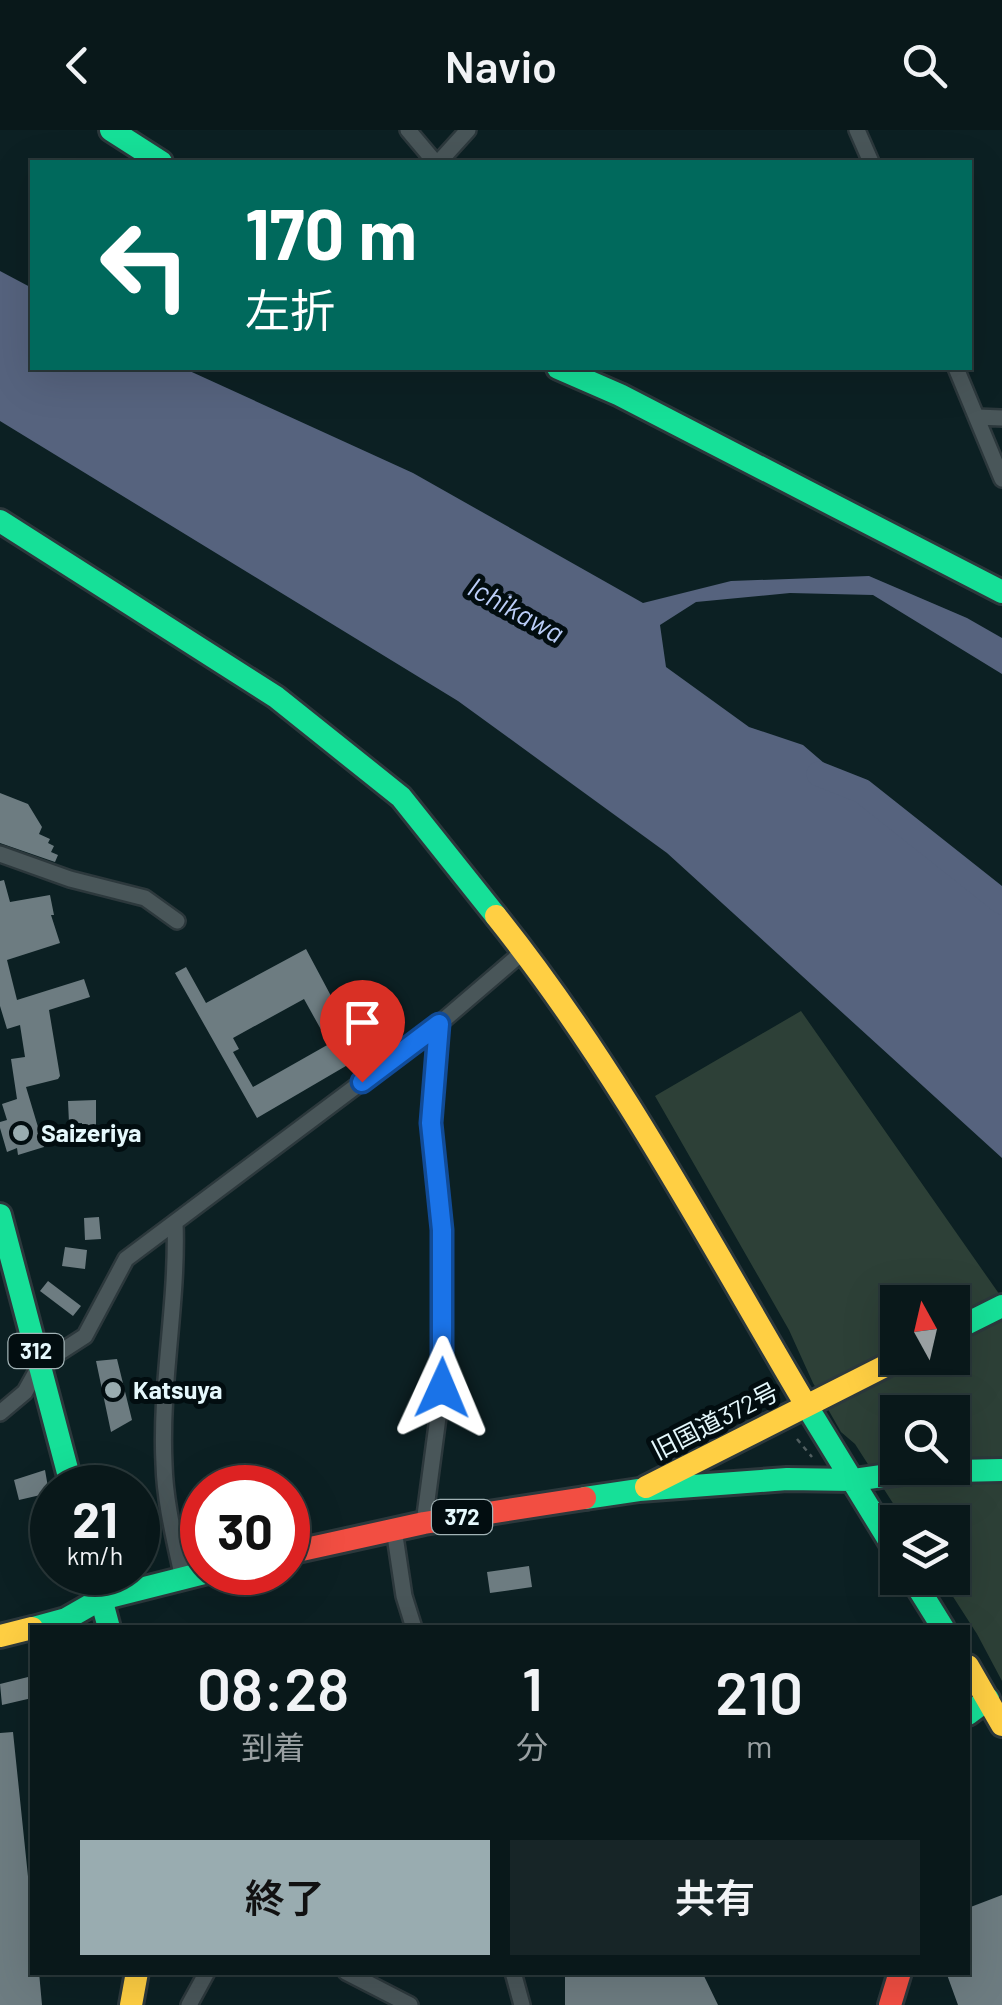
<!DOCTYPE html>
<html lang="ja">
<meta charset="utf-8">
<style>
:root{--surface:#09181a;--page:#172527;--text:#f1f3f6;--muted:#99a0a2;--line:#293739;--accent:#99acb0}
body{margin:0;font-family:Barlow,"Noto Sans JP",sans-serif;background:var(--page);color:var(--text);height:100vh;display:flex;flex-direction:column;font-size:38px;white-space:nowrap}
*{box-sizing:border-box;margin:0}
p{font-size:32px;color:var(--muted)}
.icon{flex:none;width:55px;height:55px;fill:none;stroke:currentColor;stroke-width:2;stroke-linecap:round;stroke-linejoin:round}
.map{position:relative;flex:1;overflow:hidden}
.panel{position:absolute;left:30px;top:1495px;width:940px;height:350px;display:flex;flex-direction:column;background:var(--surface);border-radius:0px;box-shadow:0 10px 40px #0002,0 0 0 2px var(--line)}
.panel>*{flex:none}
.banner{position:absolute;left:30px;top:30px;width:942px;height:210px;border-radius:0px;box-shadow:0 10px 40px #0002,0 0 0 2px var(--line);background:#00695c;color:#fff;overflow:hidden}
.needle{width:65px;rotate:352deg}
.buttons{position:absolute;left:880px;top:1155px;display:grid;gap:20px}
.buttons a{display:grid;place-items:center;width:90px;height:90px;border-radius:0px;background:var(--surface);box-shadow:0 10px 40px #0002,0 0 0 2px var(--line);font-size:50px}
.speed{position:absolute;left:30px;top:1335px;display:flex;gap:20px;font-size:50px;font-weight:700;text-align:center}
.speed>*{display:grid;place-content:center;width:130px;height:130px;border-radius:50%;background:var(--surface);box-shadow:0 10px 40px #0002,0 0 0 2px var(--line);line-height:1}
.speed small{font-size:25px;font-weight:400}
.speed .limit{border:15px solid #d22;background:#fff;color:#111}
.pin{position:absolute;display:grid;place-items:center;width:85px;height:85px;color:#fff;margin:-102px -42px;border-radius:50% 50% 50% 0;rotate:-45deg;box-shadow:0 0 10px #0007}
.pin .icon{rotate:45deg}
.me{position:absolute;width:110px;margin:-55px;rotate:1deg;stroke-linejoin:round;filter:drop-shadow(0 0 8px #0008)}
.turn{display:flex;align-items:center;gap:35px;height:210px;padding:0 50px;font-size:45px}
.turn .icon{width:130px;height:130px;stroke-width:2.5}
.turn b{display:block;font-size:70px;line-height:85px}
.eta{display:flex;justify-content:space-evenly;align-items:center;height:170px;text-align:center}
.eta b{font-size:60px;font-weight:600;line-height:70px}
.primary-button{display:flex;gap:20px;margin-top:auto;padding:20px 50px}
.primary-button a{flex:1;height:115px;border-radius:0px;background:var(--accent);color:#111;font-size:40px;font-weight:600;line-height:115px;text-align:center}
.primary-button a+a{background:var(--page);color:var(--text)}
header{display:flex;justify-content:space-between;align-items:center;height:130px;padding:0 50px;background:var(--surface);font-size:45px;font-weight:600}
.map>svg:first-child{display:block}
</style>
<header><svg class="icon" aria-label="back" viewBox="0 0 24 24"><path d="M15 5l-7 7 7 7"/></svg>Navio<svg class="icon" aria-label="search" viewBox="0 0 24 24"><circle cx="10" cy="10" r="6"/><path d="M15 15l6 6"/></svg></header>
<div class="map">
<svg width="1002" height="1875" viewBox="0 0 1002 1875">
<rect width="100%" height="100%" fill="#0c2023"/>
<path fill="#2d4037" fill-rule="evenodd" d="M 801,881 L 1002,1168 L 1002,1551 L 977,1504 L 941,1448 L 952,1448 L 952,1392 L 905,1392 L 855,1314 L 841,1302 L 813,1253 L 789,1200 L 655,966 ZM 898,1172 L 952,1172 L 952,1228 L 898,1228 ZM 898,1282 L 952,1282 L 952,1338 L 898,1338 Z"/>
<path fill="#56637e" d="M 0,141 L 32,158 L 32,238 L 183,238 L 413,343 L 643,473 L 731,451 L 869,446 L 967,488 L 1002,508 L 1002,544 L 873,465 L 790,463 L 696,472 L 660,495 L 666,537 L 749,597 L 803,615 L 966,755 L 1002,780 L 1002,1028 L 667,723 L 458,571 L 0,291 Z"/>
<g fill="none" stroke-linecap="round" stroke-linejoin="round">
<path stroke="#56637e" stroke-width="25" d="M 819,644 L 862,661 L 1002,772"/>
</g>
<path fill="#6d7c81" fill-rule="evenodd" d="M 0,663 L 28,674 L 42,697 L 39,704 L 50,709 L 48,713 L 54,716 L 51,722 L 58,725 L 55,732 L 0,713 Z
M 4,750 L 10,772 L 50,765 L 54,785 L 51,785 L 60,813 L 7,830 L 17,870 L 84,849 L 90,867 L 49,880 L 60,946 L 58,949 L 26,957 L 44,1017 L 18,1025 L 17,1018 L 7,1022 L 0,998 L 0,992 L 7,990 L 2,974 L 17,969 L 11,929 L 25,927 L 20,895 L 7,899 L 0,876 L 0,751 Z
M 306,819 L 363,926 L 257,988 L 175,843 L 186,837 L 206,873 ZM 304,869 L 329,914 L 253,957 L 233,922 L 239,919 L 233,908 Z
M 96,970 L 96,1003 L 82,1004 L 82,993 L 69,993 L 68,971 Z
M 99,1087 L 101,1109 L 85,1110 L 84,1088 Z
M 65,1117 L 87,1120 L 85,1139 L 62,1136 Z
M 48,1151 L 81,1176 L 73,1186 L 40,1161 Z
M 117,1229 L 132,1290 L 111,1302 L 96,1231 Z
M 45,1340 L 49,1363 L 19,1370 L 14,1350 Z
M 529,1436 L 532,1457 L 490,1463 L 487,1442 Z
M 32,1546 L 32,1568 L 2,1575 L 0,1554 Z
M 13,1602 L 32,1785 L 32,1842 L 39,1842 L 42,1875 L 0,1875 L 0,1603 Z
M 1002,1765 L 1002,1875 L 958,1875 L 946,1842 L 968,1842 L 968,1778 Z
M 565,1846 L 704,1846 L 718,1875 L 565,1875 Z"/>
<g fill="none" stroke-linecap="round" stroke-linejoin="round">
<defs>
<path id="street" d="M 408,0 L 435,32
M 857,0 L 871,32
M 439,32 L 468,0
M 956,238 L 1002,349
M 977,287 L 1002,288
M 0,724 L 70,749 L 145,768 L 177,791
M 175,1092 C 178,1173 160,1253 164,1334 C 165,1373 175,1411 183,1449
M 0,1283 L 25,1262 L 40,1235 L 85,1206 L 126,1129 L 439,894 L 524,821
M 424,1393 L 442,1257 L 442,1100 L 431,993 L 439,894
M 394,1399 L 404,1466 L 414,1498
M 346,1842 L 410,1875
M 513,1842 L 522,1875
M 189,1875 L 207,1842"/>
<path id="fast" d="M 111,0 L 161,32
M 558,238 L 620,265 L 1002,462
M 0,391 L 276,567 L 401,667 L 496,786
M 0,1085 L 72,1358
M 952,1201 L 1002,1176
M 803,1270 L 898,1425
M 585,1368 L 639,1360 L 787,1349 L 854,1350 L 910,1342 L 1002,1340
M 94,1442 L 109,1498
M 912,1448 L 943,1498
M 33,1498 L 66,1489 L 101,1469 L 208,1442
M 968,1584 L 988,1569"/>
<path id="slow" d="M 496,786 C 616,936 706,1106 803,1270
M 646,1357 L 901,1228
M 0,1506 L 32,1498
M 968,1536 L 1002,1595
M 131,1875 L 137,1842"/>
<path id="jam" d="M 288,1423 L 424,1393 L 585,1368
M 890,1875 L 900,1842"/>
</defs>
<use href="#street" stroke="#2c383c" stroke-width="20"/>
<use href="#fast" stroke="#2c383c" stroke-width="28"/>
<use href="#slow" stroke="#2c383c" stroke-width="28"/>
<use href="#jam" stroke="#2c383c" stroke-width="28"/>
<path stroke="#515e60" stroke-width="2.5" stroke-dasharray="5 5" stroke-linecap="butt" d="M 918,1234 L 931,1228
M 797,1309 L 812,1327"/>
<use href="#street" stroke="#495659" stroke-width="15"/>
<use href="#fast" stroke="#16e098" stroke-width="22"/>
<use href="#slow" stroke="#ffcf43" stroke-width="22"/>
<use href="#jam" stroke="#f24e42" stroke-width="22"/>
</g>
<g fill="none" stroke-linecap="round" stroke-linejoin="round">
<defs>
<path id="route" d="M 362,952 L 439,894 L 431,993 L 442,1100 L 442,1258"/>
</defs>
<use href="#route" stroke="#114b97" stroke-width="25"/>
<use href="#route" stroke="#1a73e8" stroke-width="18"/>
</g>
<g fill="#99acb0" stroke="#020d10" stroke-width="4">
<circle cx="21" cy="1003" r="10"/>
<circle cx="113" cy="1260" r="10"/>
</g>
<g text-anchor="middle" stroke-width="10" stroke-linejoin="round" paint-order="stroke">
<g fill="#020d10" stroke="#a1b2b5" stroke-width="2.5">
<rect x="8.5" y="1204" width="55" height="34" rx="8"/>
<rect x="432" y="1370" width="60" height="34" rx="8"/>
</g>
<g font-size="22" font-weight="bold" fill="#e5f8fc">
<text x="36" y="1229">312</text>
<text x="462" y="1395">372</text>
</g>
<g font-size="25" font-weight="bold" fill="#e5f8fc" stroke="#020d10" text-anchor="start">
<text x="41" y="1012">Saizeriya</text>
<text x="133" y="1269">Katsuya</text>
</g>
<g font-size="25" fill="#e5f8fc" stroke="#020d10">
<text transform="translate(715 1291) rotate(-27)" y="9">旧国道372号</text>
</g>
<g font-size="28" font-style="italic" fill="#bbcef8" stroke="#020d10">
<text transform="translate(516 480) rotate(29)" y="10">Ichikawa</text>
</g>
</g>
</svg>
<div class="buttons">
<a><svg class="needle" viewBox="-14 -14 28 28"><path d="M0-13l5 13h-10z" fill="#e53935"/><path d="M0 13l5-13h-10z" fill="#99a0a2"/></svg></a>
<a><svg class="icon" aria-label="search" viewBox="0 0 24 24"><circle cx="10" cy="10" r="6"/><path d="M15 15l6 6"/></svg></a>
<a><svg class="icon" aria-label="layers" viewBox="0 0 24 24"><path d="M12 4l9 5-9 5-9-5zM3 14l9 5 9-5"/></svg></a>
</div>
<div class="speed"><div>21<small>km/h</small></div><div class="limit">30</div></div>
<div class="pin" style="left:362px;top:952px;background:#d93025"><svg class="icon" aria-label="arrive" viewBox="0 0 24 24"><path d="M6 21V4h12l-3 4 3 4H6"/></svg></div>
<svg class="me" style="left:442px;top:1258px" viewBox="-20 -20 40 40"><path d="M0-17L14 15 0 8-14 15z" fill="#1a73e8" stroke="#fff" stroke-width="4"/></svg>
<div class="banner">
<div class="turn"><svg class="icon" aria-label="left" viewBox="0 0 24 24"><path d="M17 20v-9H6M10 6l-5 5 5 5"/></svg><div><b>170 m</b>左折</div></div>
</div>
<section class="panel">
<div class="eta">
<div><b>08:28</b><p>到着</p></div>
<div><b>1</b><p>分</p></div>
<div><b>210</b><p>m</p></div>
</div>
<div class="primary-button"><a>終了</a><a>共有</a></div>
</section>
</div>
